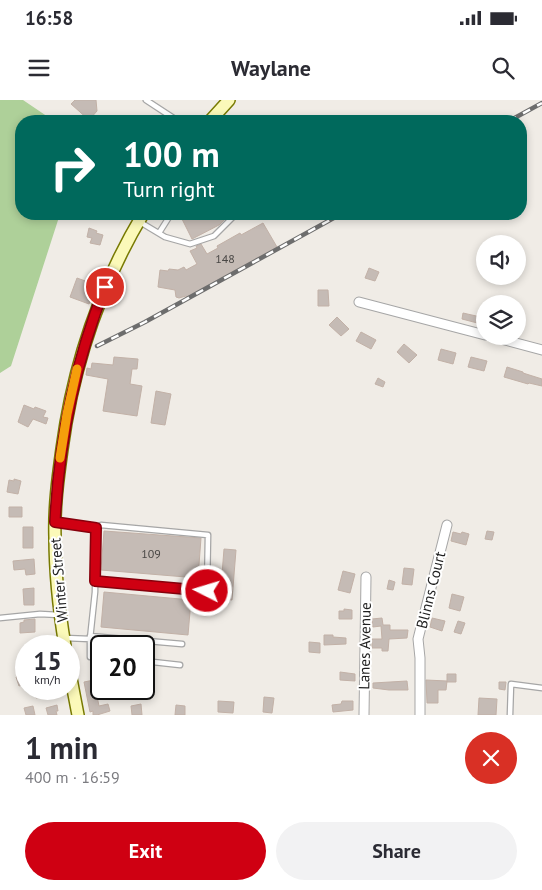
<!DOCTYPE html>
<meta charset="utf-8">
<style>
:root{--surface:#fff;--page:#f2f2f3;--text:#2b2b33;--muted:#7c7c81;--accent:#cf0012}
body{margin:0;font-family:"PT Sans",sans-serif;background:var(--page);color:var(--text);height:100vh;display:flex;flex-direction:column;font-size:19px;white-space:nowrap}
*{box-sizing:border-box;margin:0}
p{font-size:16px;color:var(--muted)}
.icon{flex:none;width:28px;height:28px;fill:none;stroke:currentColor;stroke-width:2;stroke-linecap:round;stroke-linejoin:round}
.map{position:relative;height:615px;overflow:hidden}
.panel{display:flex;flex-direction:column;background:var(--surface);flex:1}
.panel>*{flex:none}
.hud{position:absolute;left:15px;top:15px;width:512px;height:105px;border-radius:20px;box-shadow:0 2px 8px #0003;background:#00695c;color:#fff;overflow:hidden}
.controls{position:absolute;left:476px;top:135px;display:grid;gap:10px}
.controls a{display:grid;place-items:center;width:50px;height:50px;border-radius:50%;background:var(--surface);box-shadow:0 2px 8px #0003;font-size:25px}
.speed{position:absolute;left:15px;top:535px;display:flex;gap:10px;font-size:25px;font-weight:700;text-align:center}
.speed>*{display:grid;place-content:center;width:65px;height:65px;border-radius:50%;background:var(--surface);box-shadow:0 2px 8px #0003;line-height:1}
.speed small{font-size:12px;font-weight:400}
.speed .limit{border:2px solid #111;border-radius:8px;background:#fff;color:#111}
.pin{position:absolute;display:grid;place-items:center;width:42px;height:42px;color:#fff;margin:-21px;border:2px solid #fff;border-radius:50%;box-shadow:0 1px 5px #0007}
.me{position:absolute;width:55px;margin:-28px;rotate:275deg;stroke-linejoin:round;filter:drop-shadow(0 0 4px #0008)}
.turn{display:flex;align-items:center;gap:18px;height:105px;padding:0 25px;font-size:22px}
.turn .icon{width:65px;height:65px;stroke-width:2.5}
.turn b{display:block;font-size:35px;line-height:42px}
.round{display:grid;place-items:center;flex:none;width:52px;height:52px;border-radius:26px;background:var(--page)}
.overview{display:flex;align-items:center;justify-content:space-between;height:85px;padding:0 25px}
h1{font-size:30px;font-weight:700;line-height:38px}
.action{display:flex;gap:10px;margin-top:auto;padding:10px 25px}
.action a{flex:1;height:58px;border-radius:30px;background:var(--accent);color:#fff;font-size:20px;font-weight:700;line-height:58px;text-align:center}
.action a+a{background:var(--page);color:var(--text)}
.status{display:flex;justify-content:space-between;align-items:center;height:35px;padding:0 25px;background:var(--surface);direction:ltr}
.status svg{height:14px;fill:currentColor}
header{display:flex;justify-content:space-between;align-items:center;height:65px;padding:0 25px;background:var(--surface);font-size:22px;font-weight:700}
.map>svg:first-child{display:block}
</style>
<div class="status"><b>16:58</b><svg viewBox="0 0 49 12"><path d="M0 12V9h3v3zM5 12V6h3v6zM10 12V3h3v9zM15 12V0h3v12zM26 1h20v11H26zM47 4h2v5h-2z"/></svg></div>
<header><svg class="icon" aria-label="menu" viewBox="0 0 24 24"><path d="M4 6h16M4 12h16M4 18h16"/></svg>Waylane<svg class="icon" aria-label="search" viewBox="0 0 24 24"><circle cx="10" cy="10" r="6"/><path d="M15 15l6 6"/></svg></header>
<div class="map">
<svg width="542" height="615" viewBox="0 0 542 615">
<rect width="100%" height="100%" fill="#f0ece6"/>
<path fill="#aed099" d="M 0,0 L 23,0 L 54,21 L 21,21 L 21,114 L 60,114 L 11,266 L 0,273 Z"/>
<path fill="#c5bbb5" stroke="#c2b1a7" d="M 75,0 L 96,0 L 97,11 L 89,20 L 71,4 Z
M 192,114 L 221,114 L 224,120 L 219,125 L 192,139 L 182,119 Z
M 263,123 L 277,147 L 187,197 L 186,196 L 179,198 L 176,197 L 175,190 L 158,187 L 160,170 L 168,171 L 169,169 L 178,170 L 184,167 L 186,170 L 197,164 L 190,151 L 197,148 L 196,146 L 201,144 L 207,154 L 218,148 L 217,146 L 240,133 L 241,135 Z
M 89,128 L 97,131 L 96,133 L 103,135 L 100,145 L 90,143 L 92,138 L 87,137 Z
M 369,168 L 379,172 L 375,181 L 365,178 Z
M 77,178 L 88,182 L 85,189 L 93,193 L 89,204 L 70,197 Z
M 318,190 L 328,190 L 329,206 L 318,206 Z
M 463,213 L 485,218 L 485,225 L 462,219 Z
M 337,217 L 349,229 L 341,236 L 329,225 Z
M 361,232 L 376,240 L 371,249 L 356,241 Z
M 404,244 L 417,255 L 409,263 L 397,252 Z
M 441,249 L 456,253 L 453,264 L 438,260 Z
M 114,257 L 138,259 L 137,269 L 132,269 L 130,284 L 142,286 L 137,316 L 103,311 L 108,279 L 86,275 L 87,268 L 91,269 L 92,263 L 113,265 Z
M 471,257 L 487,261 L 484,271 L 468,267 Z
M 507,267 L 523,272 L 523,273 L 542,279 L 542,286 L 529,283 L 528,284 L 504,277 Z
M 378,278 L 385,282 L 383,287 L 375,284 Z
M 156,291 L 171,294 L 165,325 L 151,323 Z
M 24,305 L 34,309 L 35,307 L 46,311 L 43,317 L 48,318 L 46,324 L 33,319 L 28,327 L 18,322 Z
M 14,379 L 21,381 L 18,394 L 7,392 L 9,380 L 14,381 Z
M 9,407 L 22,407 L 22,417 L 9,417 Z
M 23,427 L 33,427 L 33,448 L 23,448 Z
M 104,431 L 201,438 L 198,478 L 101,470 Z
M 487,431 L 494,432 L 492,440 L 485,439 Z
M 453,432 L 461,434 L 462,432 L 469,434 L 466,445 L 451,441 Z
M 224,449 L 236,450 L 232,500 L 220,499 Z
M 34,459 L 35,474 L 26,475 L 25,469 L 14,470 L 13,461 Z
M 404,468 L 414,469 L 412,485 L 402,484 Z
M 343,471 L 355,474 L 350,493 L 338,490 Z
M 389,480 L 395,482 L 393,490 L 387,489 Z
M 34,488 L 34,505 L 24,505 L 23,489 Z
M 104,492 L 191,500 L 188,535 L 101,527 Z
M 452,494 L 464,497 L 460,511 L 449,508 Z
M 344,509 L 352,510 L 352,519 L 339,519 L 339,511 L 344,511 Z
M 382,518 L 383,525 L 390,525 L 390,530 L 408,530 L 407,538 L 389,539 L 388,551 L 382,551 L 382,548 L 372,548 L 372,539 L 382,539 L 381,526 L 373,527 L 372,519 Z
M 432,518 L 445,521 L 442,531 L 430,527 Z
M 35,519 L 35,532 L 20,533 L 20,523 L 24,522 L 24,520 Z
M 458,521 L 465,523 L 461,534 L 454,532 Z
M 324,535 L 333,535 L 333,537 L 346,538 L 346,544 L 324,545 Z
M 309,542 L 320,543 L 320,553 L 309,552 Z
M 340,572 L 355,574 L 355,581 L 340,580 Z
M 26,573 L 26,584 L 19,586 L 16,577 Z
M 447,574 L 456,574 L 456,582 L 447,582 Z
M 94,580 L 94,582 L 101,580 L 101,590 L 96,591 L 99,606 L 108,604 L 110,611 L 97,615 L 93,615 L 93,611 L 90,612 L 84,582 Z
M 426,580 L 447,581 L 446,590 L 438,590 L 438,603 L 427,603 Z
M 407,581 L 408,590 L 389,590 L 373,588 L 373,583 Z
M 499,582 L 506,582 L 505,590 L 499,589 Z
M 33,589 L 43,589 L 45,596 L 36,598 Z
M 147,589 L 148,597 L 141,598 L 140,590 Z
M 264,597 L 274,598 L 272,613 L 263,612 Z
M 479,598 L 497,599 L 496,615 L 478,615 Z
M 218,601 L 234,602 L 233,613 L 218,612 Z
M 342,601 L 353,601 L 353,610 L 333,612 L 332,605 L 341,604 Z
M 141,604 L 142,615 L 132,615 L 131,606 Z
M 57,605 L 58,611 L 56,611 L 57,615 L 48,615 L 46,608 Z
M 176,605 L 185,606 L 185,615 L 175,615 Z
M 33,606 L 35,615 L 26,615 L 24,608 Z"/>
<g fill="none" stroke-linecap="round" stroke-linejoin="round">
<defs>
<path id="lane" d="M 146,0 L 178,21
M 140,122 L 165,137 L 190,144 L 214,136 L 234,116 L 234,114
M 159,133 L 171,114
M 56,422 L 96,428 L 95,492 L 90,539 L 65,538
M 95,481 L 207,491 L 208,435 L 101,425 L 96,428
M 0,518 L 40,514 L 59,515
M 90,536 L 182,544
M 90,539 L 90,557 L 101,558
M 144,561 L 180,565
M 510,615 L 511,584 L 542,588"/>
<path id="street" d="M 359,202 L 485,235
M 490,236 L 542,250
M 364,615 L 366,477
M 420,615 L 420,558 L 418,539 L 420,531 L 447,425"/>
<path id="secondary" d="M 210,21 L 229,0
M 65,546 C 59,510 55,473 55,437 C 54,407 58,378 62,349 C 73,266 100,186 143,114
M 69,568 L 78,615"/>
</defs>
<use href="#lane" stroke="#a6a6a6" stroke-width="7"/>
<use href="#street" stroke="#a6a6a6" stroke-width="11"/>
<use href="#secondary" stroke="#787a02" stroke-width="14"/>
<use href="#lane" stroke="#fff" stroke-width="4.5"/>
<use href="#street" stroke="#fff" stroke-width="9"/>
<use href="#secondary" stroke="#fbf9b9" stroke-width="11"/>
<defs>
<path id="rail" d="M 509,21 L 542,3
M 97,246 L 145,222 L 341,114"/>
</defs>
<use href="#rail" stroke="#6d6d6d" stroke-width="4.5"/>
<use href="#rail" stroke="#fff" stroke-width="2.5" stroke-dasharray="8" stroke-linecap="butt"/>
</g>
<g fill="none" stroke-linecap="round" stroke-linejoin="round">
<defs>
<path id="route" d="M 105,187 C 75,263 59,340 55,422 L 96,428 L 95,481 L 207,491"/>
</defs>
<use href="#route" stroke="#87000c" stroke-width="12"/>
<use href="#route" stroke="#cf0012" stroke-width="9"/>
<path stroke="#f59e0b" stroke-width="9" d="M 60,358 L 67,314 L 77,269"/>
</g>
<g text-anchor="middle" stroke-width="4" stroke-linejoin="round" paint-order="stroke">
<g font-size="12" fill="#484644">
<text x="225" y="163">148</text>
<text x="151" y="458">109</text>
</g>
<g font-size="15" fill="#1f1f1f" stroke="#fff">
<text transform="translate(59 480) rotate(-95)" y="5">Winter Street</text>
<text transform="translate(431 490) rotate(-76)" y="5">Blinns Court</text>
<text transform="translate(365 546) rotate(-89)" y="5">Lanes Avenue</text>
</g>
</g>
</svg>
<div class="controls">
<a><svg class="icon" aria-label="sound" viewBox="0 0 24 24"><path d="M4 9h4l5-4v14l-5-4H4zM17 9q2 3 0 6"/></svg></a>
<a><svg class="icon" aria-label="layers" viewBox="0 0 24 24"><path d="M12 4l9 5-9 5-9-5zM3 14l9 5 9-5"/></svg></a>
</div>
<div class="speed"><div>15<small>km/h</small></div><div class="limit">20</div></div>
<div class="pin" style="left:105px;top:187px;background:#d93025"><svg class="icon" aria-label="arrive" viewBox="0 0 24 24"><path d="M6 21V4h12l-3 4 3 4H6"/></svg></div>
<svg class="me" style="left:207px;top:491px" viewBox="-20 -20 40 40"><circle r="17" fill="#cf0012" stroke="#fff" stroke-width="3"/><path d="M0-11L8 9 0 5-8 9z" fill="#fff"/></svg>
<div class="hud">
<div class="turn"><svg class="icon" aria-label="right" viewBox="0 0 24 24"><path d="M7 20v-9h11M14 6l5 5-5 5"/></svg><div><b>100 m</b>Turn right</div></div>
</div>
</div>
<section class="panel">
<div class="overview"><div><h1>1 min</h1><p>400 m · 16:59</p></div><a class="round" style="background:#d93025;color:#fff"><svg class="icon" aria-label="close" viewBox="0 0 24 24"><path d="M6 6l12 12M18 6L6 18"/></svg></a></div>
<div class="action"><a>Exit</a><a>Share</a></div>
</section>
